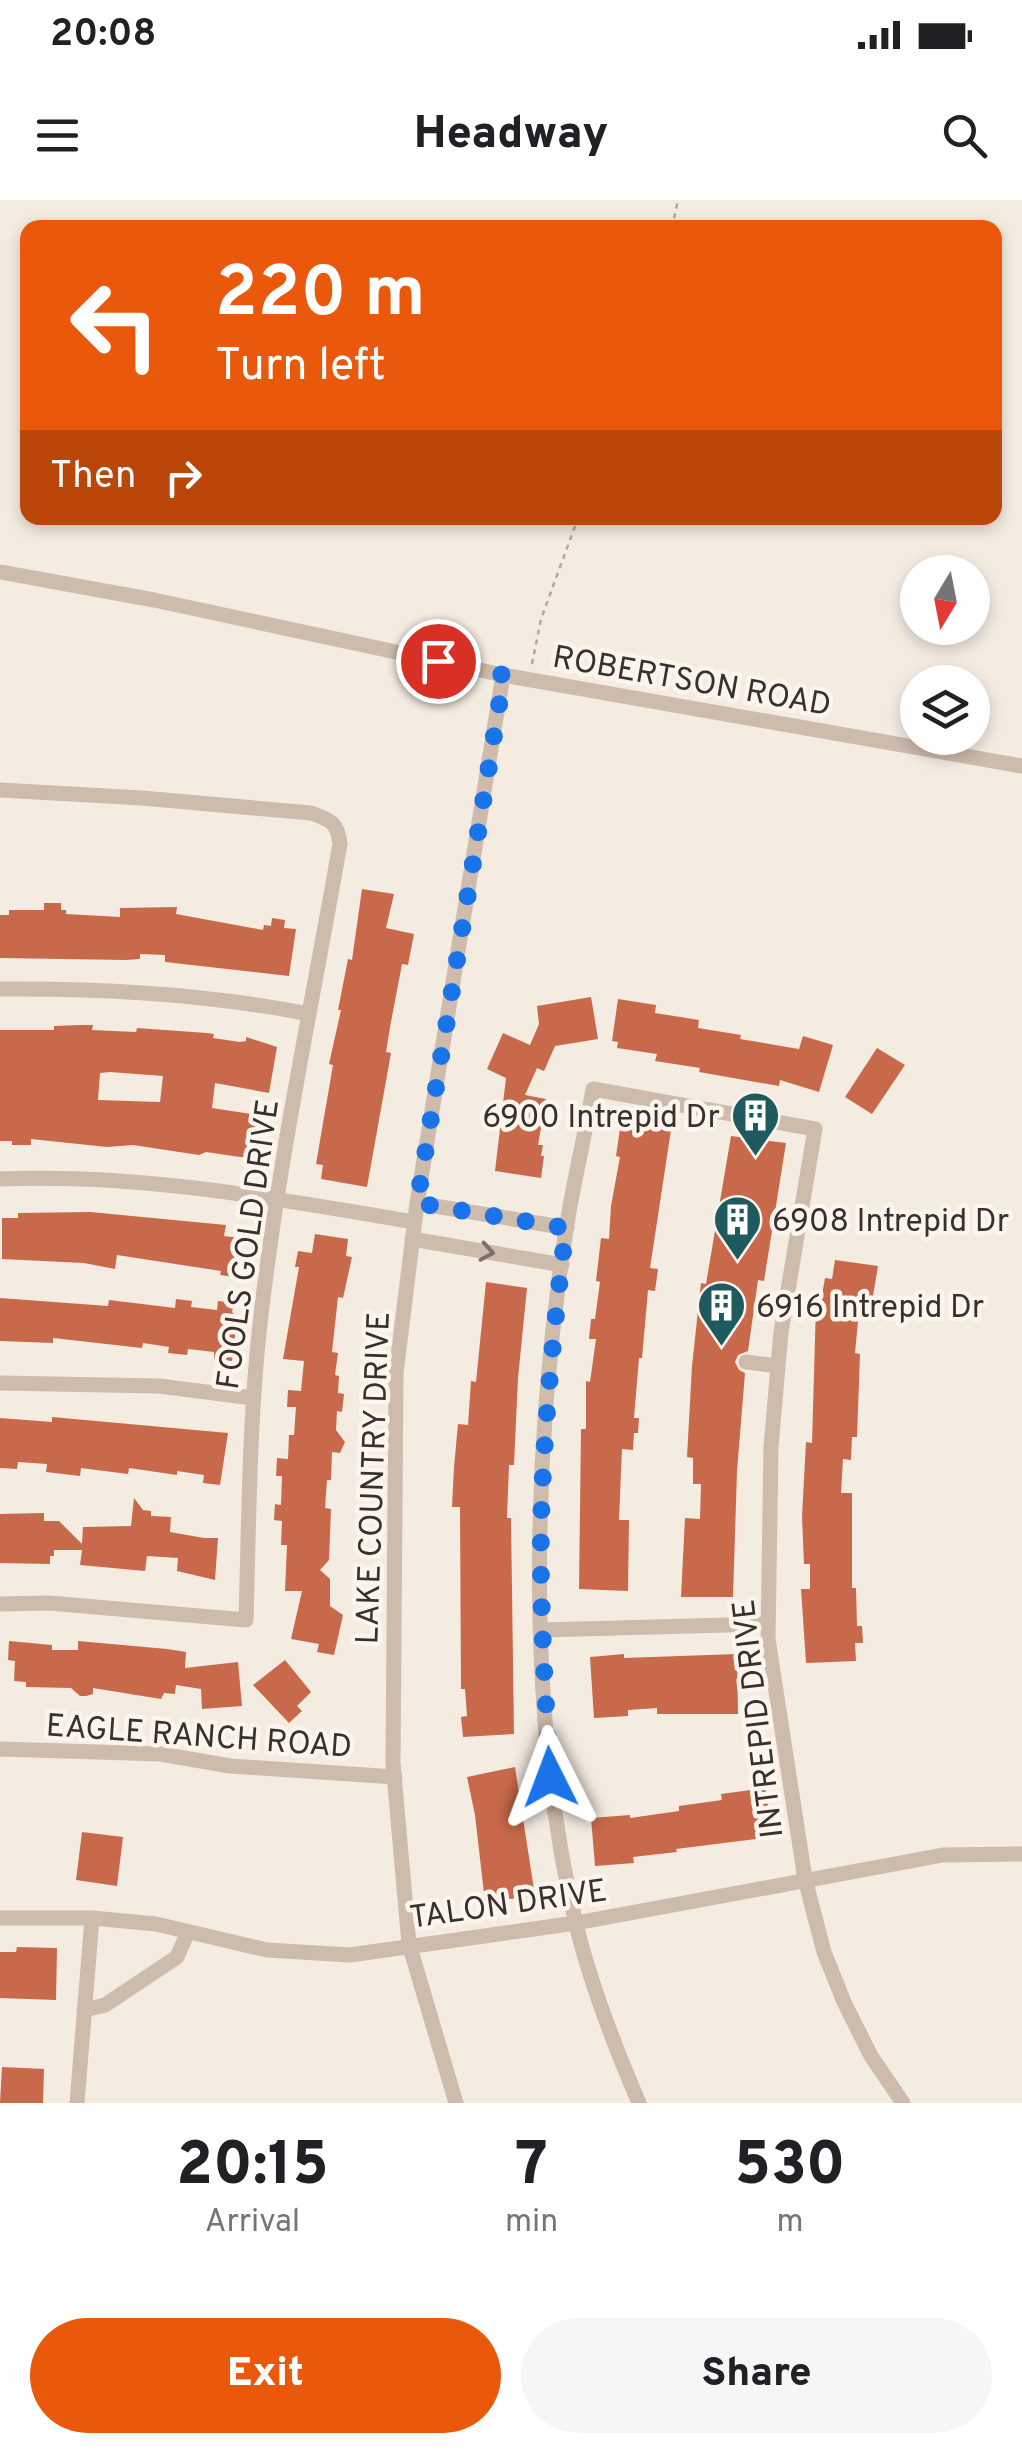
<!DOCTYPE html>
<style>
:root{--surface:#fff;--page:#f6f6f6;--text:#202124;--muted:#757577;--accent:#ea580c}
body{margin:0;font-family:Overpass,sans-serif;background:var(--page);color:var(--text);height:100vh;display:flex;flex-direction:column;font-size:38px;white-space:nowrap}
*{box-sizing:border-box;margin:0}
p{font-size:32px;color:var(--muted)}
.icon{flex:none;width:55px;height:55px;fill:none;stroke:currentColor;stroke-width:2;stroke-linecap:round;stroke-linejoin:round}
.map{position:relative;height:1903px;overflow:hidden}
.panel{display:flex;flex-direction:column;background:var(--surface);flex:1}
.panel>*{flex:none}
.banner{position:absolute;left:20px;top:20px;width:982px;height:305px;border-radius:20px;box-shadow:0 5px 15px #0003;background:#ea580c;color:#fff;overflow:hidden}
.needle{width:65px;rotate:190deg}
.buttons{position:absolute;left:900px;top:355px;display:grid;gap:20px}
.buttons a{display:grid;place-items:center;width:90px;height:90px;border-radius:50%;background:var(--surface);box-shadow:0 5px 15px #0003;font-size:50px}
.pin{position:absolute;display:grid;place-items:center;width:85px;height:85px;color:#fff;margin:-42px;border:5px solid #fff;border-radius:50%;box-shadow:0 2px 10px #0007}
.me{position:absolute;width:110px;margin:-55px;rotate:357deg;stroke-linejoin:round;filter:drop-shadow(0 0 8px #0008)}
.turn{display:flex;align-items:center;gap:35px;height:210px;padding:0 30px;font-size:45px}
.turn .icon{width:130px;height:130px;stroke-width:2.5}
.turn b{display:block;font-size:70px;line-height:85px}
.then{display:flex;align-items:center;height:95px;padding:0 30px;background:#0003;gap:20px;font-size:38px}
.eta{display:flex;justify-content:space-evenly;align-items:center;height:170px;text-align:center}
.eta b{font-size:60px;font-weight:800;line-height:70px}
.cta{display:flex;gap:20px;margin-top:auto;padding:20px 30px}
.cta a{flex:1;height:115px;border-radius:60px;background:var(--accent);color:#fff;font-size:40px;font-weight:800;line-height:115px;text-align:center}
.cta a+a{background:var(--page);color:var(--text)}
.status{display:flex;justify-content:space-between;align-items:center;height:70px;padding:0 50px;background:var(--surface);direction:ltr}
.status svg{height:28px;fill:currentColor}
header{display:flex;justify-content:space-between;align-items:center;height:130px;padding:0 30px;background:var(--surface);font-size:45px;font-weight:800}
.map>svg:first-child{display:block}
</style>
<div class="status"><b>20:08</b><svg viewBox="0 0 49 12"><path d="M0 12V9h3v3zM5 12V6h3v6zM10 12V3h3v9zM15 12V0h3v12zM26 1h20v11H26zM47 4h2v5h-2z"/></svg></div>
<header><svg class="icon" aria-label="menu" viewBox="0 0 24 24"><path d="M4 6h16M4 12h16M4 18h16"/></svg>Headway<svg class="icon" aria-label="search" viewBox="0 0 24 24"><circle cx="10" cy="10" r="6"/><path d="M15 15l6 6"/></svg></header>
<div class="map">
<svg width="1022" height="1903" viewBox="0 0 1022 1903">
<rect width="100%" height="100%" fill="#f4ebe1"/>
<path fill="#c8694b" fill-rule="evenodd" d="M 362,689 L 394,694 L 386,728 L 414,734 L 408,765 L 402,764 L 390,827 L 386,852 L 391,853 L 367,987 L 321,979 L 323,965 L 316,964 L 333,865 L 329,864 L 341,810 L 338,810 L 348,759 L 352,760 Z
M 44,703 L 61,703 L 61,710 L 66,710 L 66,714 L 120,717 L 120,708 L 177,707 L 176,714 L 263,730 L 264,725 L 271,726 L 272,718 L 285,720 L 284,728 L 296,729 L 289,776 L 165,762 L 165,755 L 140,754 L 140,759 L 126,760 L 0,758 L 0,715 L 9,715 L 9,710 L 44,710 Z
M 591,797 L 598,839 L 555,846 L 544,871 L 537,868 L 525,895 L 546,899 L 538,945 L 543,945 L 541,956 L 544,956 L 541,978 L 495,971 L 506,878 L 487,869 L 503,833 L 530,845 L 539,824 L 537,806 Z
M 618,799 L 656,805 L 655,813 L 699,820 L 698,828 L 741,835 L 740,839 L 799,849 L 803,836 L 833,845 L 819,892 L 780,880 L 779,886 L 699,872 L 700,868 L 655,861 L 657,854 L 617,848 L 618,842 L 612,841 Z
M 80,825 L 93,825 L 92,830 L 136,832 L 137,828 L 207,833 L 214,834 L 213,838 L 240,842 L 246,841 L 246,837 L 277,847 L 269,893 L 215,883 L 212,908 L 251,914 L 250,919 L 259,920 L 255,949 L 250,949 L 249,957 L 240,957 L 206,952 L 199,955 L 133,945 L 107,947 L 31,939 L 31,945 L 12,945 L 12,941 L 0,941 L 0,830 L 54,830 L 54,826 ZM 110,872 L 163,876 L 160,902 L 98,900 L 100,873 Z
M 877,848 L 905,865 L 872,914 L 845,897 Z
M 621,922 L 671,930 L 650,1068 L 658,1069 L 655,1091 L 648,1090 L 642,1158 L 639,1158 L 634,1218 L 639,1218 L 638,1233 L 634,1233 L 633,1250 L 622,1249 L 619,1320 L 629,1320 L 628,1391 L 579,1389 L 581,1229 L 586,1229 L 586,1181 L 590,1182 L 596,1139 L 589,1139 L 591,1119 L 595,1119 L 600,1082 L 596,1081 L 601,1038 L 609,1039 L 611,1006 L 620,957 L 616,956 Z
M 731,936 L 786,943 L 764,1081 L 758,1080 L 748,1151 L 738,1155 L 735,1162 L 739,1170 L 745,1173 L 737,1271 L 733,1397 L 681,1397 L 685,1318 L 700,1319 L 701,1284 L 693,1284 L 693,1258 L 687,1257 L 692,1166 L 701,1083 L 706,1084 Z
M 90,1012 L 226,1025 L 224,1036 L 240,1038 L 234,1077 L 220,1075 L 221,1071 L 117,1055 L 115,1069 L 84,1063 L 2,1059 L 2,1018 L 18,1018 L 18,1013 Z
M 315,1034 L 348,1039 L 346,1056 L 352,1057 L 343,1098 L 338,1097 L 332,1152 L 338,1153 L 335,1175 L 339,1176 L 338,1193 L 344,1194 L 342,1212 L 337,1211 L 336,1230 L 345,1242 L 340,1253 L 332,1252 L 331,1280 L 327,1280 L 325,1308 L 331,1309 L 329,1360 L 320,1370 L 330,1379 L 330,1406 L 343,1415 L 334,1455 L 317,1452 L 319,1444 L 291,1439 L 302,1391 L 285,1391 L 287,1345 L 281,1345 L 282,1321 L 274,1320 L 275,1304 L 281,1305 L 282,1276 L 276,1276 L 277,1258 L 288,1259 L 289,1235 L 294,1235 L 296,1207 L 287,1207 L 288,1190 L 301,1191 L 304,1161 L 283,1159 L 299,1067 L 295,1067 L 298,1051 L 312,1053 Z
M 835,1060 L 878,1066 L 872,1102 L 860,1100 L 855,1153 L 860,1154 L 857,1237 L 852,1237 L 851,1260 L 843,1259 L 841,1293 L 852,1293 L 852,1388 L 856,1388 L 857,1426 L 862,1426 L 863,1443 L 855,1443 L 856,1461 L 806,1463 L 801,1389 L 810,1389 L 810,1364 L 804,1364 L 802,1316 L 806,1242 L 812,1243 L 816,1105 L 820,1106 L 825,1078 L 832,1079 Z
M 486,1082 L 527,1088 L 518,1178 L 514,1265 L 509,1265 L 507,1318 L 511,1318 L 514,1534 L 463,1537 L 461,1517 L 467,1516 L 465,1489 L 461,1489 L 460,1307 L 452,1307 L 454,1267 L 458,1224 L 468,1225 L 471,1181 L 476,1182 Z
M 0,1098 L 108,1106 L 109,1100 L 175,1108 L 176,1099 L 192,1101 L 191,1107 L 217,1110 L 218,1101 L 234,1103 L 232,1112 L 237,1118 L 232,1161 L 214,1159 L 214,1152 L 188,1149 L 187,1155 L 168,1153 L 169,1147 L 143,1143 L 142,1148 L 53,1138 L 53,1143 L 0,1141 Z
M 52,1217 L 228,1233 L 220,1285 L 203,1283 L 204,1275 L 177,1271 L 177,1275 L 129,1268 L 128,1274 L 81,1268 L 80,1276 L 46,1272 L 47,1264 L 18,1262 L 17,1269 L 0,1268 L 0,1218 L 52,1222 Z
M 134,1298 L 143,1310 L 151,1311 L 151,1316 L 171,1317 L 170,1332 L 204,1338 L 218,1338 L 215,1380 L 177,1371 L 178,1358 L 147,1356 L 145,1371 L 80,1365 L 82,1350 L 54,1350 L 54,1356 L 50,1356 L 50,1364 L 0,1363 L 0,1314 L 44,1313 L 44,1321 L 59,1321 L 82,1344 L 83,1327 L 131,1326 Z
M 9,1441 L 52,1445 L 52,1450 L 78,1450 L 78,1441 L 167,1449 L 186,1452 L 185,1468 L 238,1462 L 242,1506 L 202,1509 L 201,1489 L 176,1485 L 175,1494 L 164,1493 L 161,1499 L 93,1488 L 93,1494 L 86,1496 L 80,1496 L 71,1488 L 26,1487 L 26,1482 L 14,1481 L 15,1461 L 8,1460 Z
M 624,1454 L 624,1458 L 737,1454 L 738,1514 L 657,1514 L 657,1508 L 628,1510 L 628,1516 L 594,1518 L 590,1457 Z
M 285,1460 L 311,1492 L 297,1506 L 302,1511 L 289,1523 L 253,1485 Z
M 515,1567 L 535,1696 L 485,1702 L 475,1615 L 467,1577 Z
M 765,1588 L 773,1637 L 676,1649 L 677,1652 L 633,1657 L 634,1663 L 595,1666 L 591,1618 L 630,1615 L 630,1618 L 679,1611 L 679,1606 L 722,1600 L 721,1594 Z
M 82,1632 L 123,1637 L 117,1686 L 76,1680 Z
M 17,1747 L 57,1748 L 56,1800 L 0,1798 L 0,1752 L 16,1752 Z
M 2,1867 L 44,1869 L 43,1903 L 0,1903 Z"/>
<g fill="none" stroke-linecap="round" stroke-linejoin="round">
<path stroke="#b9a596" stroke-width="2.5" stroke-dasharray="5 5" stroke-linecap="butt" d="M 672,28 L 678,0
M 532,464 L 541,419 L 578,318"/>
<path stroke="#cdbbac" stroke-width="15" d="M 0,372 L 154,400 L 503,475 L 1022,566
M 0,590 L 142,598 L 311,613 C 331,620 338,623 340,644 C 312,804 278,963 260,1124 C 249,1222 249,1321 246,1420 L 49,1403 L 0,1404
M 0,789 C 103,788 208,794 309,814
M 0,979 C 140,973 277,999 414,1022
M 417,1003 L 567,1028
M 412,1039 L 562,1065
M 746,1162 L 778,1166
M 0,1183 L 159,1186 L 253,1198
M 542,1430 L 767,1424
M 0,1549 L 161,1554 L 230,1566 L 395,1577
M 0,1718 L 92,1718 L 156,1724 L 267,1750 L 350,1755 L 576,1723 L 943,1655 L 1022,1654
M 84,1810 L 105,1805 L 177,1757 L 188,1732
M 77,1903 L 92,1718
M 456,1903 L 409,1744 L 393,1563 L 396,1173 L 417,1003 L 503,475
M 639,1903 C 614,1845 591,1786 576,1724 C 525,1512 533,1245 566,1030 C 573,983 585,936 593,889 L 815,929 L 781,1132 L 771,1247 L 768,1439 L 805,1679 L 824,1752 L 844,1802 L 871,1856 L 903,1903"/>
</g>
<defs><path id="oneway-chevron" d="M-2-3.5L2.5 0L-2 3.5" fill="none" stroke-width="1.6" stroke-linecap="round" stroke-linejoin="round" transform="scale(2.5)"/></defs>
<use stroke="#7d6f65" href="#oneway-chevron" transform="translate(487 1052) rotate(10)"/>
<g fill="none" stroke-linecap="round" stroke-linejoin="round">
<path stroke="#1a73e8" stroke-width="18" stroke-dasharray="0 32.4" d="M 438,461 L 504,475 L 417,1003 L 566,1028 C 555,1117 546,1205 542,1294 C 538,1389 545,1483 550,1577"/>
</g>
<defs>
<symbol id="building-pin" viewBox="-11 -11 22 30"><path d="M0 17L-7.5 6A9.5 9.5 0 1 1 7.5 6Z" fill="#1f5a5e" stroke="#fbf5ee"/><path d="M-4-6H4V6H1V3H-1V6H-4ZM-2.5-4.3h1.7v1.8h-1.7ZM.8-4.3h1.7v1.8H.8ZM-2.5-1h1.7V.8h-1.7ZM.8-1h1.7V.8H.8Z" fill="#fff"/></symbol>
</defs>
<g fill-rule="evenodd">
<use href="#building-pin" x="728" y="888" width="55" height="75"/>
<use href="#building-pin" x="710" y="992" width="55" height="75"/>
<use href="#building-pin" x="694" y="1078" width="55" height="75"/>
</g>
<g text-anchor="middle" stroke-width="9" stroke-linejoin="round" paint-order="stroke">
<g font-size="32" fill="#3b302b" stroke="#fbf5ee">
<text transform="translate(692 480) rotate(10)" y="11">ROBERTSON ROAD</text>
<text transform="translate(247 1044) rotate(-82)" y="11">FOOLS GOLD DRIVE</text>
<text transform="translate(372 1278) rotate(-88)" y="11">LAKE COUNTRY DRIVE</text>
<text transform="translate(757 1519) rotate(-97)" y="11">INTREPID DRIVE</text>
<text transform="translate(199 1535) rotate(4)" y="11">EAGLE RANCH ROAD</text>
<text transform="translate(508 1703) rotate(-8)" y="11">TALON DRIVE</text>
</g>
<g font-size="32" fill="#3b302b" stroke="#fbf5ee" text-anchor="start">
<text x="720" y="927" text-anchor="end">6900 Intrepid Dr</text>
<text x="772" y="1031">6908 Intrepid Dr</text>
<text x="756" y="1117">6916 Intrepid Dr</text>
</g>
</g>
</svg>
<div class="buttons">
<a><svg class="needle" viewBox="-14 -14 28 28"><path d="M0-13l5 13h-10z" fill="#e53935"/><path d="M0 13l5-13h-10z" fill="#757577"/></svg></a>
<a><svg class="icon" aria-label="layers" viewBox="0 0 24 24"><path d="M12 4l9 5-9 5-9-5zM3 14l9 5 9-5"/></svg></a>
</div>
<div class="pin" style="left:438px;top:461px;background:#d93025"><svg class="icon" aria-label="arrive" viewBox="0 0 24 24"><path d="M6 21V4h12l-3 4 3 4H6"/></svg></div>
<svg class="me" style="left:550px;top:1577px" viewBox="-20 -20 40 40"><path d="M0-17L14 15 0 8-14 15z" fill="#1a73e8" stroke="#fff" stroke-width="4"/></svg>
<div class="banner">
<div class="turn"><svg class="icon" aria-label="left" viewBox="0 0 24 24"><path d="M17 20v-9H6M10 6l-5 5 5 5"/></svg><div><b>220 m</b>Turn left</div></div>
<div class="then">Then<svg class="icon" aria-label="right" viewBox="0 0 24 24"><path d="M7 20v-9h11M14 6l5 5-5 5"/></svg></div>
</div>
</div>
<section class="panel">
<div class="eta">
<div><b>20:15</b><p>Arrival</p></div>
<div><b>7</b><p>min</p></div>
<div><b>530</b><p>m</p></div>
</div>
<div class="cta"><a>Exit</a><a>Share</a></div>
</section>
